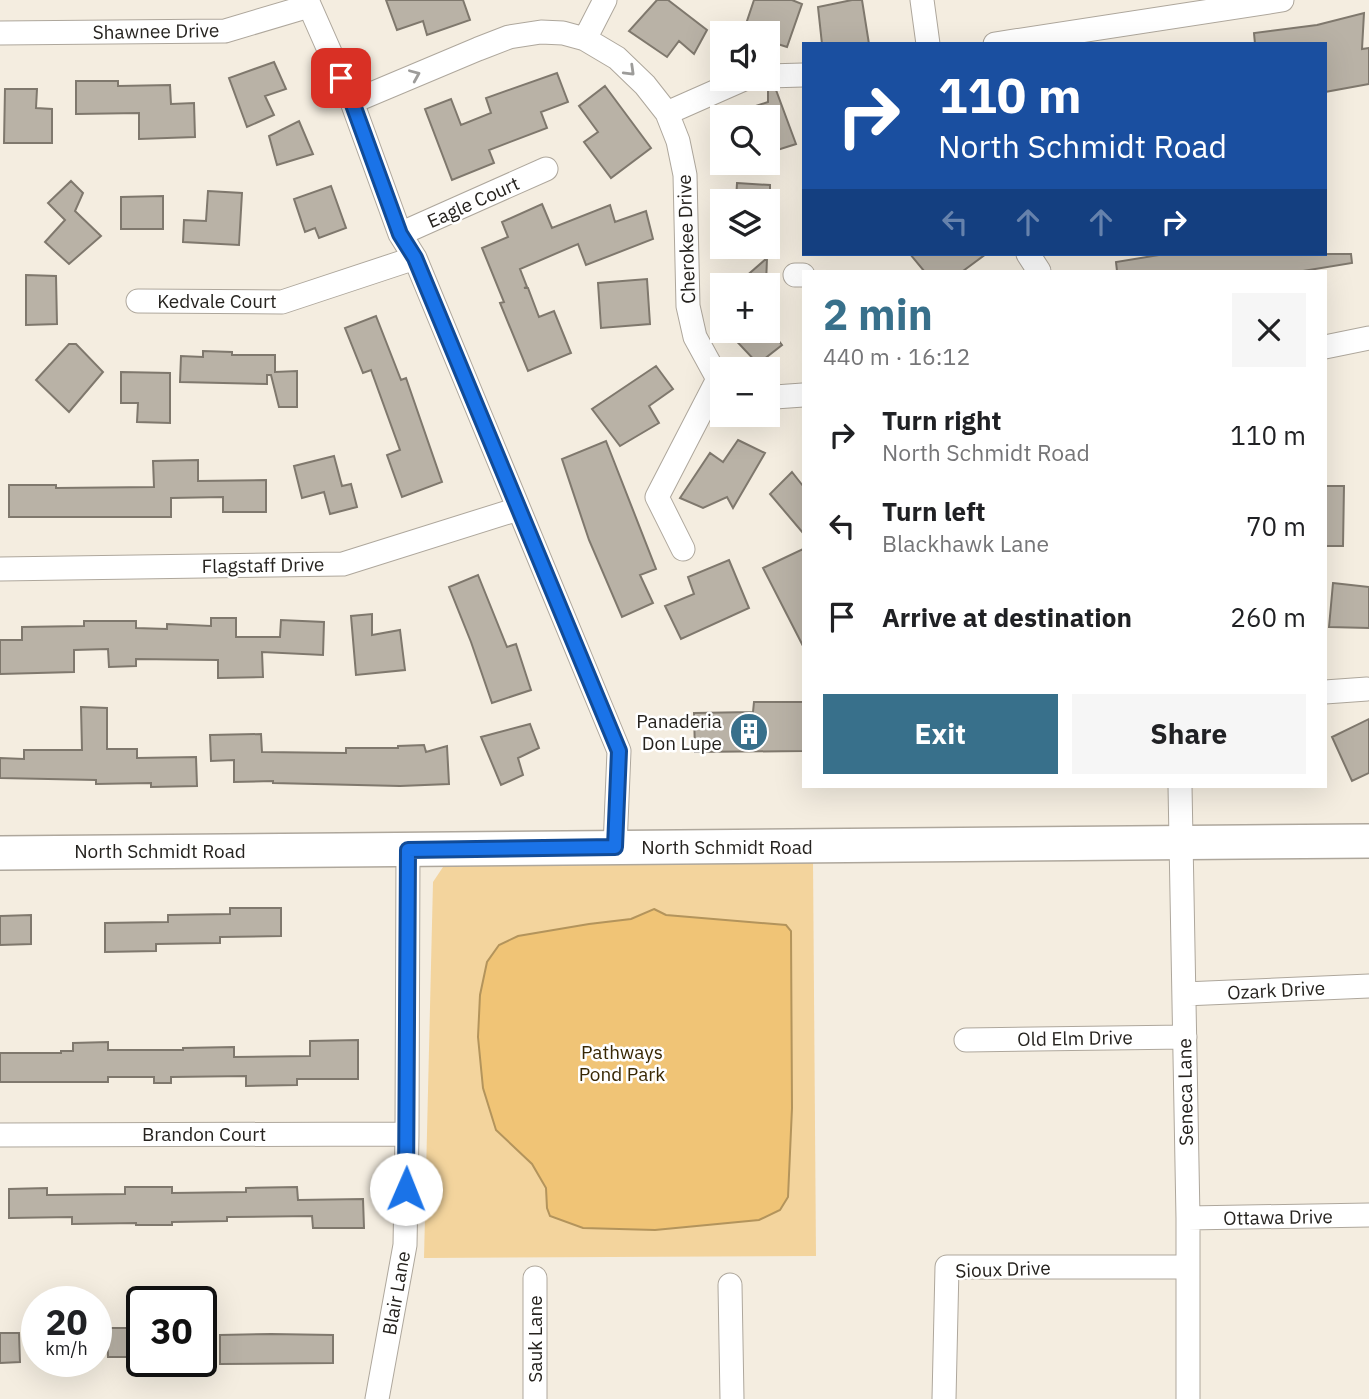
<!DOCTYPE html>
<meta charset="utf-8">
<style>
:root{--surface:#fff;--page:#f6f6f6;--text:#202124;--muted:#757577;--accent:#38708b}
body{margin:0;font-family:"IBM Plex Sans",sans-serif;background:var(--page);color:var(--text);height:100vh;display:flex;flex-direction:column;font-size:26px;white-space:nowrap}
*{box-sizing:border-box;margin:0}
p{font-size:23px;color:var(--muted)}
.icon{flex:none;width:38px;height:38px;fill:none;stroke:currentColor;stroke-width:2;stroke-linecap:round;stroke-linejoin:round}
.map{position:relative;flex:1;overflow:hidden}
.drawer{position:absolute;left:802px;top:270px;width:525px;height:518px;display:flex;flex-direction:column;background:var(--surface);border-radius:0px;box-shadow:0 7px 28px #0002}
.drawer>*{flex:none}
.top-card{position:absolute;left:802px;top:42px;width:525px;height:214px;border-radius:0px;box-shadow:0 7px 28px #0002;background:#1a4fa0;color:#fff;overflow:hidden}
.fabs{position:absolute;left:710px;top:21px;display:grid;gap:14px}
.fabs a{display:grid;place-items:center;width:70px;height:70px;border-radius:0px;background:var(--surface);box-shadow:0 7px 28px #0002;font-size:35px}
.speed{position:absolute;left:21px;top:1286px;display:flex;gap:14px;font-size:35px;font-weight:700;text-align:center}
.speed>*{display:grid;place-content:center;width:91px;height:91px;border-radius:50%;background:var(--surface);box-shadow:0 7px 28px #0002;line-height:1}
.speed small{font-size:18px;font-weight:400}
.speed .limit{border:4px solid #111;border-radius:10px;background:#fff;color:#111}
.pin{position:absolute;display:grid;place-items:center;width:60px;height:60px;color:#fff;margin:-30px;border-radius:14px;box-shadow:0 4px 10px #0006}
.me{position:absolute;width:77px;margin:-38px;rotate:1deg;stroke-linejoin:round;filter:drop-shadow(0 0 5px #0008)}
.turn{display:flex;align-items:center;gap:24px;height:147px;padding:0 21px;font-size:32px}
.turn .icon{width:91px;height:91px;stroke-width:2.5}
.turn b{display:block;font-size:49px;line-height:60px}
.lanes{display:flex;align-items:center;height:66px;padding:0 21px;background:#0003;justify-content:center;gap:35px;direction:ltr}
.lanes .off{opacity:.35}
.round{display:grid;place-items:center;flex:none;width:74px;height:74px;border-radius:0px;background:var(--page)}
.headline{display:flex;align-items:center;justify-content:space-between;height:119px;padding:0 21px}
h1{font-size:42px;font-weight:700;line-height:52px;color:var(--accent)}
.primary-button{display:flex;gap:14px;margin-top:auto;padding:14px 21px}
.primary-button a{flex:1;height:80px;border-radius:0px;background:var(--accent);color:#fff;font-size:28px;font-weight:700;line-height:80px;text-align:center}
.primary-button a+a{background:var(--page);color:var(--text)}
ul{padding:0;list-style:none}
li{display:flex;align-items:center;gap:21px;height:91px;padding:0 21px}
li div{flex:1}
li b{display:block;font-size:26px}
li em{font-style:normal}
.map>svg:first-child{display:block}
</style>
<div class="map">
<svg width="1369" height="1399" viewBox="0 0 1369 1399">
<rect width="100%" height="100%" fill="#f4ede0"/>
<path fill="#f3d49d" d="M 813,859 L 816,1256 L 424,1258 L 433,882 L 443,867 L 454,863 Z"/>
<path fill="#f0c476" stroke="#b3945c" stroke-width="2" d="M 654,909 L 666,915 L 786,925 L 791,931 L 792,1108 L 788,1197 L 780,1210 L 759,1220 L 655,1230 L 583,1228 L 550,1216 L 547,1208 L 546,1188 L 532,1164 L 496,1130 L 483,1088 L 478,1037 L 480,995 L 487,962 L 499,945 L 518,936 L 589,924 L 631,919 Z"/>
<path fill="#b9b2a6" stroke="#7f786d" stroke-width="2" d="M 386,0 L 463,0 L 470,20 L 427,35 L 423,21 L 397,30 Z
M 657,0 L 668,0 L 707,30 L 694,54 L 679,41 L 667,57 L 629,31 Z
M 754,0 L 792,0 L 802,4 L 787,47 L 768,41 L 768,33 L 743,33 Z
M 852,0 L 862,0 L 869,44 L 822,44 L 818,7 Z
M 1364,13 L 1362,49 L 1369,48 L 1369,84 L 1325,92 L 1325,44 L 1255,44 L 1254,33 L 1317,25 Z
M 274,62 L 286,89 L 265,96 L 274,115 L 247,127 L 229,78 Z
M 557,73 L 568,102 L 541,112 L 547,128 L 489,150 L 494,163 L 452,180 L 425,109 L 451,99 L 461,125 L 491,113 L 486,98 Z
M 76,81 L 118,81 L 118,86 L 170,85 L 171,104 L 194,103 L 195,137 L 139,139 L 139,113 L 76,114 Z
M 605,86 L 651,148 L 611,178 L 584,142 L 598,132 L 579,106 Z
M 5,89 L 37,89 L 36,108 L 52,109 L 52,143 L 4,143 Z
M 768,90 L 776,90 L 796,144 L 768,153 L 768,117 L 731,117 L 731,114 L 768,102 Z
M 299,121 L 313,154 L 277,165 L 269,136 Z
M 71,181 L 83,193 L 75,211 L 101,236 L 69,264 L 45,242 L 65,220 L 48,203 Z
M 737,183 L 770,185 L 770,201 L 736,201 Z
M 331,186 L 346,228 L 319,238 L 315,228 L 305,232 L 294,199 Z
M 208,191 L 242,193 L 239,245 L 183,242 L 184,220 L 206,221 Z
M 163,196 L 163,229 L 121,229 L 121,197 Z
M 542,204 L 552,228 L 610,205 L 615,222 L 646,211 L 653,239 L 586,265 L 578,244 L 520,269 L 527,287 L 524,288 L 528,288 L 539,317 L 554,311 L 571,353 L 528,371 L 500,303 L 504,302 L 482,248 L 508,237 L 502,222 Z
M 910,254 L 986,254 L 963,271 L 924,271 Z
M 1165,254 L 1351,254 L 1352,263 L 1303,271 L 1117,271 L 1116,262 Z
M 767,258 L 766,285 L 736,285 Z
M 26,275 L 56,276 L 57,324 L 26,325 Z
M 647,279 L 650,324 L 601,328 L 598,283 Z
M 376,316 L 401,380 L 406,378 L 442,482 L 402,497 L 387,455 L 400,450 L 371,370 L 363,373 L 345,328 Z
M 727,331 L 771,331 L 782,345 L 758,364 Z
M 69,344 L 76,344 L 103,372 L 69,412 L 36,380 Z
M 203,351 L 232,352 L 232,355 L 275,355 L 275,372 L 297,371 L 297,407 L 279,407 L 271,375 L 267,375 L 267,384 L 180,382 L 181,356 L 203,357 Z
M 656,366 L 673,389 L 649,406 L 659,423 L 620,446 L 592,409 Z
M 121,372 L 170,373 L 170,423 L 137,422 L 138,403 L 121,403 Z
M 738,440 L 765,453 L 733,508 L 727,497 L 703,508 L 680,498 L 710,453 L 723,462 Z
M 606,441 L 656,569 L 640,575 L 653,603 L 622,617 L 589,540 L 562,459 Z
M 334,456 L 342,486 L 351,484 L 357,507 L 330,514 L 324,492 L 302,498 L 294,466 Z
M 198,460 L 198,481 L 266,480 L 266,512 L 223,512 L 223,497 L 171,498 L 171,517 L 9,517 L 9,485 L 56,485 L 56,488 L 154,487 L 153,461 Z
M 792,472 L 803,486 L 803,533 L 770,494 Z
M 1325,486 L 1344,486 L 1343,546 L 1325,546 Z
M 803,549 L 803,646 L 763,568 Z
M 729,560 L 749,608 L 681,639 L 665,606 L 694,594 L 688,577 Z
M 478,575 L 507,647 L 516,644 L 531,690 L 492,703 L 471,642 L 449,587 Z
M 1333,583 L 1369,587 L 1369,628 L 1329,627 Z
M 372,614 L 372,635 L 400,630 L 405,670 L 356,675 L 351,616 Z
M 211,618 L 236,618 L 236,637 L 280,637 L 281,620 L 324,622 L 323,655 L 262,652 L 263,677 L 218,678 L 218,660 L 136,659 L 136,666 L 109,667 L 108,649 L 74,650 L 74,672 L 0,674 L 0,640 L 22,640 L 22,627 L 84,626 L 84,621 L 136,621 L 136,628 L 167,629 L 167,624 L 211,626 Z
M 754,702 L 803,702 L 803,751 L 695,752 L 694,713 L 753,712 Z
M 81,707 L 107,708 L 107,749 L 137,749 L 137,758 L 196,757 L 197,786 L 151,787 L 151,783 L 96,784 L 96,780 L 0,778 L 0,758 L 24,759 L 24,750 L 82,750 Z
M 1369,719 L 1369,773 L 1352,781 L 1332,737 Z
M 530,724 L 539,748 L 518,758 L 523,775 L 501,785 L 481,737 Z
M 261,734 L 262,752 L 346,753 L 346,748 L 398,748 L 398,746 L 424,745 L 426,752 L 447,746 L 449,784 L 400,786 L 273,783 L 273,781 L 234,782 L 234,760 L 211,761 L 210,735 Z
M 230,908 L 281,908 L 281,936 L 220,937 L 220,943 L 156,944 L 156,951 L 105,952 L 105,923 L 168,922 L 168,915 L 230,914 Z
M 31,915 L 31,944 L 0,945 L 0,916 Z
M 358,1040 L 358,1079 L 297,1079 L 297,1085 L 246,1086 L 246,1076 L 171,1077 L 171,1083 L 154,1083 L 154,1077 L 108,1077 L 108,1082 L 0,1082 L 0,1053 L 61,1053 L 61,1051 L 73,1051 L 73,1043 L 108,1042 L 108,1050 L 183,1050 L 183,1048 L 234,1047 L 234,1057 L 310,1056 L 310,1041 Z
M 125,1187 L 172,1187 L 172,1193 L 246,1192 L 246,1188 L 297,1187 L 298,1200 L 363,1199 L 364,1228 L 313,1228 L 312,1216 L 227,1217 L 227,1221 L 172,1222 L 172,1225 L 136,1225 L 136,1223 L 72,1224 L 72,1217 L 9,1218 L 9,1189 L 47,1188 L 47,1195 L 125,1194 Z
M 107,1328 L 142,1328 L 142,1357 L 108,1357 Z
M 0,1333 L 19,1333 L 20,1362 L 0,1363 Z
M 271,1334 L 333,1335 L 333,1363 L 220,1364 L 220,1335 Z"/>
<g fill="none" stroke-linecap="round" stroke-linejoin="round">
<defs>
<path id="street" d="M 307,0 L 352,102 L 400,234 L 415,258 L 619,751 L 615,847
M 922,0 L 928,44
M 0,33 L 225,31 L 309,6
M 585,39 L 605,0
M 995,44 L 1282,0
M 768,76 L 803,75
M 352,102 L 478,49 L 509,37 L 541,32 L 563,33 L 585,39 L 617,58 L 645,85 L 667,113 L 678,141 L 685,175 L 688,306 L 695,337 L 718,379 L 723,381
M 667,113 L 744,79
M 400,234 L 546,169
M 1028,254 L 1039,271
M 795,275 L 803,275
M 138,301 L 282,302 L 415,258
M 1325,347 L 1369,338
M 768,395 L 775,397 L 803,395
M 683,549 L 657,497 L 718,379
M 0,569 L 343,564 L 518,509
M 1325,692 L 1367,689
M 1180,786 L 1188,1218 L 1188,1399
M 1184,994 L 1369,986
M 966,1040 L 1185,1037
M 0,1135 L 407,1134
M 1188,1218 L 1369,1215
M 730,1285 L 732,1399
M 377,1399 L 405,1245 L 407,1134 L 408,850
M 535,1399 L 535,1278
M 944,1399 L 947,1267 L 1187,1267"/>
<path id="secondary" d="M 0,853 L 1369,841"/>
</defs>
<use href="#street" stroke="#aea79c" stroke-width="25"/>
<use href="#secondary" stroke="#aea79c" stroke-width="36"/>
<use href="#street" stroke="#fff" stroke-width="23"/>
<use href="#secondary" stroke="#fff" stroke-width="33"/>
</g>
<defs><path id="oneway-chevron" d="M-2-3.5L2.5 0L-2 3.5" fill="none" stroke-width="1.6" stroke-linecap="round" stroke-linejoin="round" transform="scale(1.75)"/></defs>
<g stroke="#9d9c9a">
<use href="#oneway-chevron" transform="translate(630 71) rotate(44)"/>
<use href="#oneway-chevron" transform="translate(415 75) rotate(-23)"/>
</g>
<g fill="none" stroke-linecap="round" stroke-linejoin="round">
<defs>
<path id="route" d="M 341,78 L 352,102 L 400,234 L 415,258 L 619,751 L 615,847 L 408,850 L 406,1189"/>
</defs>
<use href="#route" stroke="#114b97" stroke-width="18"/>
<use href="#route" stroke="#1a73e8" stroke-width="12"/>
</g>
<defs>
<symbol id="building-disc" viewBox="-11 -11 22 22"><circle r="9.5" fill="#38708b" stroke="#fff"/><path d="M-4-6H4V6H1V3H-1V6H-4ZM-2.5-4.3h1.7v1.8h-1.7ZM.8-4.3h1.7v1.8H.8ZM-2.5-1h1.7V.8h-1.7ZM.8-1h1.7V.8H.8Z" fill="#fff"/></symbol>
</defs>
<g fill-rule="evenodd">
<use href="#building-disc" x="727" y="710" width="44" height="44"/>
</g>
<g text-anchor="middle" stroke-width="5" stroke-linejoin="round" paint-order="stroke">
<g font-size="19" fill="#26231f" stroke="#fff">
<text transform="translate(156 31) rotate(-1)" y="7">Shawnee Drive</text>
<text transform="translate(473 202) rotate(-24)" y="7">Eagle Court</text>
<text transform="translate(686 239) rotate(-92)" y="7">Cherokee Drive</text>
<text x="217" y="308">Kedvale Court</text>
<text transform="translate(263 565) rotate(-1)" y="7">Flagstaff Drive</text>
<text x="727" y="854">North Schmidt Road</text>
<text x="160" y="858">North Schmidt Road</text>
<text transform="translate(1276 990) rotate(-3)" y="7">Ozark Drive</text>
<text transform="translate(1075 1038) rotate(-1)" y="7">Old Elm Drive</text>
<text transform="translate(1185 1092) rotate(-91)" y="7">Seneca Lane</text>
<text x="204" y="1141">Brandon Court</text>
<text transform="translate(1278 1217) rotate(-1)" y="7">Ottawa Drive</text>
<text transform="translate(1003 1269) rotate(-2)" y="7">Sioux Drive</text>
<text transform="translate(396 1293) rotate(-80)" y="7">Blair Lane</text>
<text transform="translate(535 1339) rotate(-90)" y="7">Sauk Lane</text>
</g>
<g font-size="19" fill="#26231f" stroke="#fff" text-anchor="end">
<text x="722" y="728">Panaderia<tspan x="722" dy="22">Don Lupe</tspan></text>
</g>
<g font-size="19" fill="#382703" stroke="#fff">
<text x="622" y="1059">Pathways<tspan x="622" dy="22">Pond Park</tspan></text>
</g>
</g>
</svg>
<div class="fabs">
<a><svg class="icon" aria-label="sound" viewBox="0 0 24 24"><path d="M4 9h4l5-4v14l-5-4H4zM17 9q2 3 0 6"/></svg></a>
<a><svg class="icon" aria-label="search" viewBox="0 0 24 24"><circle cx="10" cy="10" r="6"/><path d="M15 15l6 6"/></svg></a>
<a><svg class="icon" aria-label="layers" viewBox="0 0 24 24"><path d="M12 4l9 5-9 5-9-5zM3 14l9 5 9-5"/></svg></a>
<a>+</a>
<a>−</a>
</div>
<div class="speed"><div>20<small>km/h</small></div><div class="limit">30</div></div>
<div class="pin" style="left:341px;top:78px;background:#d93025"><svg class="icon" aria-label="arrive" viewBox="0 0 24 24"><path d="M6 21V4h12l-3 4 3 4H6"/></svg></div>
<svg class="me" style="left:406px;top:1189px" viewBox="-20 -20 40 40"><circle r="19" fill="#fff"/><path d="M0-13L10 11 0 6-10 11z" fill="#1a73e8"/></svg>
<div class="top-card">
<div class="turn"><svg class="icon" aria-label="right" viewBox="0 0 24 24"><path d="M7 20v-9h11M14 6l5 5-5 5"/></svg><div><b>110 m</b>North Schmidt Road</div></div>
<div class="lanes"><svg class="icon off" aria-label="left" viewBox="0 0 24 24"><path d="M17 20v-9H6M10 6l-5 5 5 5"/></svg><svg class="icon off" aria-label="ahead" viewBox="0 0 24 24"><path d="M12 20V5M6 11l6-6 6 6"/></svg><svg class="icon off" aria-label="ahead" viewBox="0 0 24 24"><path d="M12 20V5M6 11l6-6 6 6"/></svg><svg class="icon" aria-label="right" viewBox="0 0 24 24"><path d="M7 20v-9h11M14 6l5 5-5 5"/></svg></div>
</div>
<section class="drawer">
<div class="headline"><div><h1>2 min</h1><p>440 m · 16:12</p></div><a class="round"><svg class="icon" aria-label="close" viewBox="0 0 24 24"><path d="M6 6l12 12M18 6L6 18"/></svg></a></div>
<ul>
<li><svg class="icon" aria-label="right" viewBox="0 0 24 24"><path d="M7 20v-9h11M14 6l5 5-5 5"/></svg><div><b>Turn right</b><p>North Schmidt Road</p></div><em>110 m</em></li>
<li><svg class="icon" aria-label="left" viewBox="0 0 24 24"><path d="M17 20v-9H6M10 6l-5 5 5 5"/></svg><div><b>Turn left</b><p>Blackhawk Lane</p></div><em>70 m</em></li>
<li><svg class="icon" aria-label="arrive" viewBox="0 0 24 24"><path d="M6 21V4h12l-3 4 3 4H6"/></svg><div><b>Arrive at destination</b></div><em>260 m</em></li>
</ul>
<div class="primary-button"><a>Exit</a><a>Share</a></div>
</section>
</div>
